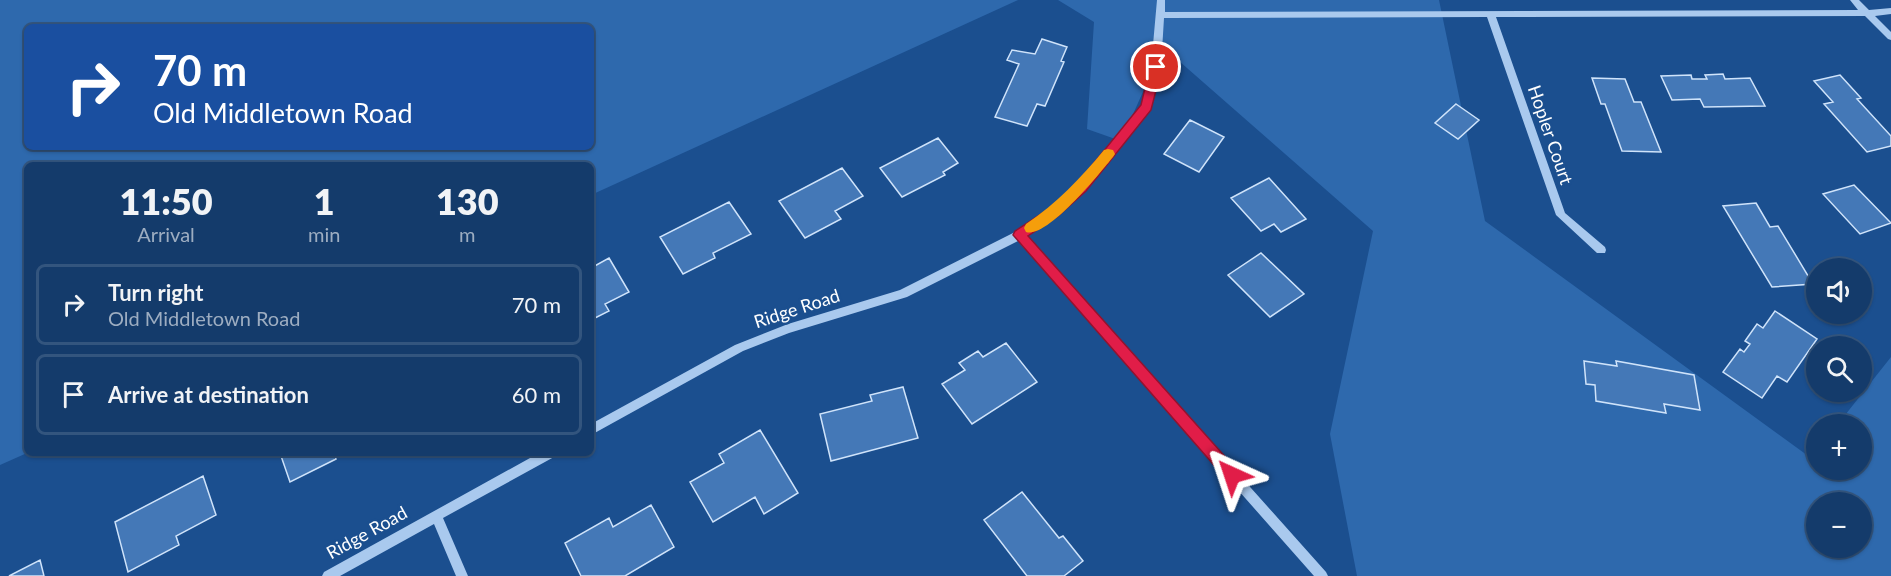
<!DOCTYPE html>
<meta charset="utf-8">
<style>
:root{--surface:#143b6b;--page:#214673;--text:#f1f3f6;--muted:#9dadc1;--line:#33557e}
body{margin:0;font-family:Lato,sans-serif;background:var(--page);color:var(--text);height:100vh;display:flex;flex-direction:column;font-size:22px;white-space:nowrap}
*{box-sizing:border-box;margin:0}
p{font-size:20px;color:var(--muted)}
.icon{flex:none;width:33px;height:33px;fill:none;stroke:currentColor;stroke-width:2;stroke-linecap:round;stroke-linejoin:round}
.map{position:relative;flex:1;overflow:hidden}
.details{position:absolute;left:24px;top:162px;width:570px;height:294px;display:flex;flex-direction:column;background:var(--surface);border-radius:9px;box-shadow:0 2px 4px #0004,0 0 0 2px var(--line)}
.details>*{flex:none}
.guide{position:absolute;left:24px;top:24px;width:570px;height:126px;border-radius:9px;box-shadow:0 2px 4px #0004,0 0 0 2px var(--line);background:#1a4fa0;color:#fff;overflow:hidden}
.tools{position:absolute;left:1806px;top:258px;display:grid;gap:12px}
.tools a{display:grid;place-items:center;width:66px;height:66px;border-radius:50%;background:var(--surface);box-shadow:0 2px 4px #0004,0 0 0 2px var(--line);font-size:30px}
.pin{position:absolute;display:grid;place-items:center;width:51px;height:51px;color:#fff;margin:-26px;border:3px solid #fff;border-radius:50%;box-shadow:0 2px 6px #0007}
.me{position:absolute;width:66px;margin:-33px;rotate:318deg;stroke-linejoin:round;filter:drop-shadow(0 0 4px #0008)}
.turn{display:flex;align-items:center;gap:21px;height:126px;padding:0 30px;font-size:27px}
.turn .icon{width:78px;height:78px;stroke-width:2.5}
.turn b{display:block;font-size:42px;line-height:51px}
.eta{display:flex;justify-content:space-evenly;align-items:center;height:102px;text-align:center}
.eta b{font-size:36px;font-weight:800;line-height:42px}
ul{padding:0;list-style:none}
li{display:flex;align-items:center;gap:18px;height:81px;margin:0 12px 9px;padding:0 18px;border:3px solid var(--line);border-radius:9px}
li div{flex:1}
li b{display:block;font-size:22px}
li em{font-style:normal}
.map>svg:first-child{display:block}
</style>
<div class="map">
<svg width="1891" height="576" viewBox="0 0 1891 576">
<rect width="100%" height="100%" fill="#1b4f8f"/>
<path fill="#2e69ad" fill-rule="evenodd" d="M 0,0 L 1018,0 L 591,195 L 591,165 L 27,165 L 27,453 L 0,465 ZM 27,27 L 591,27 L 591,147 L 27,147 Z
M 1058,0 L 1439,0 L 1485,221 L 1811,458 L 1816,452 L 1816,470 L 1862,470 L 1862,424 L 1838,424 L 1891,357 L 1891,576 L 1357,576 L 1330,434 L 1373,231 L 1163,47 L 1121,141 L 1087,129 L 1094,22 ZM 1816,502 L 1862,502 L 1862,548 L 1816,548 Z"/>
<path fill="#4478b7" stroke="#cfe3fa" stroke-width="1.5" d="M 1042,39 L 1067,47 L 1061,61 L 1064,62 L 1045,106 L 1037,104 L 1027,126 L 995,117 L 1019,64 L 1007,60 L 1012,50 L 1035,54 Z
M 1723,74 L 1725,79 L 1750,78 L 1765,106 L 1704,107 L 1700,99 L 1672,100 L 1661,76 L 1691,75 L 1692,79 L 1707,79 L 1705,75 Z
M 1840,75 L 1861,98 L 1857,99 L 1891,136 L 1891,146 L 1867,152 L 1824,104 L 1833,102 L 1814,81 Z
M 1592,78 L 1625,79 L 1634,102 L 1641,102 L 1661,152 L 1622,151 L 1605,104 L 1601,104 Z
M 1456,104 L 1479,120 L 1458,139 L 1435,123 Z
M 1190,120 L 1224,137 L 1199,172 L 1164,154 Z
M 938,138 L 958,163 L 943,172 L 945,175 L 902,197 L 880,168 Z
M 842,168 L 863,196 L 835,211 L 841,219 L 805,238 L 779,201 Z
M 1269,178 L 1306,219 L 1281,232 L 1274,224 L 1261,231 L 1231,198 Z
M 1854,185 L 1891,223 L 1860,234 L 1823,194 Z
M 729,202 L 751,234 L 713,253 L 715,258 L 683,274 L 660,237 Z
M 1756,203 L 1770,227 L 1778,226 L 1813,284 L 1772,287 L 1723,206 Z
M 1261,253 L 1304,294 L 1270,317 L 1228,275 Z
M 609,258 L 629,292 L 605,304 L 609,311 L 591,320 L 591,268 Z
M 1775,311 L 1817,339 L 1787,382 L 1777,376 L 1762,398 L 1723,372 L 1740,349 L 1744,352 L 1750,344 L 1745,341 L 1757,324 L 1763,328 Z
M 1006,343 L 1037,382 L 972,424 L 942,384 L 965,370 L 959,363 L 978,351 L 983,357 Z
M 1584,361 L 1617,366 L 1616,361 L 1694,375 L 1700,410 L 1664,404 L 1666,413 L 1596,401 L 1595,385 L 1586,384 Z
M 903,387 L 918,438 L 831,461 L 820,414 L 872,401 L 870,395 Z
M 760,430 L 798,493 L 764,514 L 755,497 L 713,522 L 690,482 L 724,463 L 719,454 Z
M 280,453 L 334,453 L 336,459 L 290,482 Z
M 203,476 L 216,515 L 176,536 L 179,545 L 128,572 L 115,522 Z
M 1022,492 L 1059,538 L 1063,536 L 1083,561 L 1064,576 L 1027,576 L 984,520 Z
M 651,505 L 674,547 L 625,576 L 581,576 L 565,543 L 609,518 L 613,527 Z
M 40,560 L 44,576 L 9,576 Z"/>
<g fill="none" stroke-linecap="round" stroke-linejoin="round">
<path fill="#a9c9ee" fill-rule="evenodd" d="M 1157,0 L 1165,0 L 1165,12 L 1858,10 L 1850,0 L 1859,0 L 1869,10 L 1891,8 L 1891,14 L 1875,16 L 1891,32 L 1891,40 L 1888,39 L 1865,16 L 1496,17 L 1565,213 L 1605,247 L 1606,250 L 1605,253 L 1597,253 L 1556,215 L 1487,17 L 1164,18 L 1161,67 L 1149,110 L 1084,190 L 1057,215 L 1026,236 L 1326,572 L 1328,576 L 1314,576 L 1018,241 L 907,297 L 789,333 L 743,351 L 591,435 L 591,424 L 735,345 L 788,324 L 900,290 L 1015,232 L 1049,209 L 1078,184 L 1142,106 L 1151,67 Z
M 539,453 L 556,453 L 554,457 L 443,518 L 468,576 L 456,576 L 434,524 L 340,576 L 322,576 L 324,572 Z"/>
</g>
<path fill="#e11d48" stroke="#92132f" stroke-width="1.5" d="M 1156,63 L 1162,67 L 1151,110 L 1086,191 L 1058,216 L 1028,236 L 1237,470 L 1240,475 L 1237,480 L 1232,482 L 1227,480 L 1013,235 L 1015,231 L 1049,209 L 1077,184 L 1141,105 L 1150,67 Z"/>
<path fill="#f59e0b" d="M 1108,149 L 1113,150 L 1115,154 L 1113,157 C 1100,173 1047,239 1026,232 L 1024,228 L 1026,224 C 1057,203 1080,179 1104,150 Z"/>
<g text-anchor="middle" stroke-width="5" stroke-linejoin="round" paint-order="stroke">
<g font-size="18" fill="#fff" stroke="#1b4f8f">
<text transform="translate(1550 135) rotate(71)" y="6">Hopler Court</text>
<text transform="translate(797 309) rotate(-18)" y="6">Ridge Road</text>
<text transform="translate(367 533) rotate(-29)" y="6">Ridge Road</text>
</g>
</g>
</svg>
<div class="tools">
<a><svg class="icon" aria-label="sound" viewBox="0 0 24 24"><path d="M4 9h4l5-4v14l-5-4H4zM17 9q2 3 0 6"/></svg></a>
<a><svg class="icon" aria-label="search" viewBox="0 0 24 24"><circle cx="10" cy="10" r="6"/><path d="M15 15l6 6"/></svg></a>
<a>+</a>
<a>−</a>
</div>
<div class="pin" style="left:1156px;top:67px;background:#d93025"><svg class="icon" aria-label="arrive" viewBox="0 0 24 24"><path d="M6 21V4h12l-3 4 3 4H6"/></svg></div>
<svg class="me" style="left:1232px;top:475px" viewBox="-20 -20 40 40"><path d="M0-17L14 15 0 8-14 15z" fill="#e11d48" stroke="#fff" stroke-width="4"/></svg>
<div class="guide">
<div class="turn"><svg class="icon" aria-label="right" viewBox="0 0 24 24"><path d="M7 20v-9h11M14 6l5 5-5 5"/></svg><div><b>70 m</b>Old Middletown Road</div></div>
</div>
<section class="details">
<div class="eta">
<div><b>11:50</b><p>Arrival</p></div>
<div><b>1</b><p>min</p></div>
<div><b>130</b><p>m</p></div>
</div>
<ul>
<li><svg class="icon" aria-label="right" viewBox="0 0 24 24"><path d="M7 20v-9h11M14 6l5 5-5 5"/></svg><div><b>Turn right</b><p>Old Middletown Road</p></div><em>70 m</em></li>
<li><svg class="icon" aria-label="arrive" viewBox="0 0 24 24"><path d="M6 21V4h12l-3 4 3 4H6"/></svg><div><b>Arrive at destination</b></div><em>60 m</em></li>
</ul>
</section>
</div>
